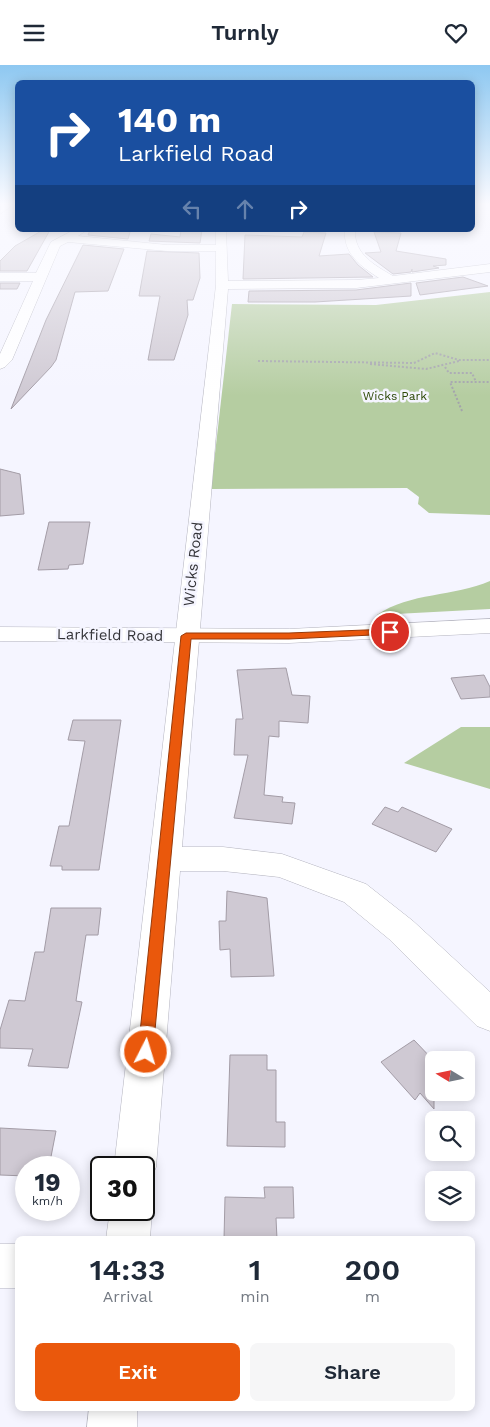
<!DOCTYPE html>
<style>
:root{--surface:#fff;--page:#f6f6f7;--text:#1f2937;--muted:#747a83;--accent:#ea580c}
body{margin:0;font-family:"Work Sans",sans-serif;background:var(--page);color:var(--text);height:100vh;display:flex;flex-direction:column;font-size:19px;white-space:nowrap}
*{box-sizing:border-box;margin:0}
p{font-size:16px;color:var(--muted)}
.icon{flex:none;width:28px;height:28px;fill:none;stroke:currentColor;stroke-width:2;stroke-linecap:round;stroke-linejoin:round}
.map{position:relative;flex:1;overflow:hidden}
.sheet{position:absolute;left:15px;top:1171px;width:460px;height:175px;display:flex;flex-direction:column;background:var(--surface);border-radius:8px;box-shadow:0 2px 12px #0003}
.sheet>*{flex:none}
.guide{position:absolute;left:15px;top:15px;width:460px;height:152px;border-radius:8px;box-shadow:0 2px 12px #0003;background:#1a4fa0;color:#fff;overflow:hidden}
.needle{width:32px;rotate:280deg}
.fabs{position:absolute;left:425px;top:986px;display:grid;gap:10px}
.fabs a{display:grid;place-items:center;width:50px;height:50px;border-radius:8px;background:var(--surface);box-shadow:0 2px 12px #0003;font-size:25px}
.speed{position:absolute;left:15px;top:1091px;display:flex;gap:10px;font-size:25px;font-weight:700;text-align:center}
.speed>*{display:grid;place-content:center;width:65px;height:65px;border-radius:50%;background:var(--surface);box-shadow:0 2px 12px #0003;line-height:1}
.speed small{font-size:12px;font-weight:400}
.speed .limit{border:2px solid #111;border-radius:8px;background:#fff;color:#111}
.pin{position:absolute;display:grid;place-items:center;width:42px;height:42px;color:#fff;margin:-21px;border:2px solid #fff;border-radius:50%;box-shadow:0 1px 5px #0007}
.me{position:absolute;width:55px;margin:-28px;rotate:5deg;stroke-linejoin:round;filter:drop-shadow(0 0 4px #0008)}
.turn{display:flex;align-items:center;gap:18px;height:105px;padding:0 20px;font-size:22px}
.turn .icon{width:65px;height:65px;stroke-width:2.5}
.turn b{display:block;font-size:35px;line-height:42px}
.lanes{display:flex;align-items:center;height:48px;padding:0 20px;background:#0003;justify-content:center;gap:25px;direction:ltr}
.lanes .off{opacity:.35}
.eta{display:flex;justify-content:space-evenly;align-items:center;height:85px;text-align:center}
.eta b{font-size:30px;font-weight:600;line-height:35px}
.primary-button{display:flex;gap:10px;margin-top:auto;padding:10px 20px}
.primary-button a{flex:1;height:58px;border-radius:8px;background:var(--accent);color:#fff;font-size:20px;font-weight:600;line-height:58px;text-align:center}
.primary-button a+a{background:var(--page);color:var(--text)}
header{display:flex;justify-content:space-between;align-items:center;height:65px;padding:0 20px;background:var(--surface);font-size:22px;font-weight:600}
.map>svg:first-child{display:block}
</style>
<header><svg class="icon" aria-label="menu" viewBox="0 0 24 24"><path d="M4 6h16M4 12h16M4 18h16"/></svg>Turnly<svg class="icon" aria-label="heart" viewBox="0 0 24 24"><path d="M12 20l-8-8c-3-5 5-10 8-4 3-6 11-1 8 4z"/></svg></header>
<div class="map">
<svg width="490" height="1362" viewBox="0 0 490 1362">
<rect width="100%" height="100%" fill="#f5f5ff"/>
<path fill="#b5cda1" d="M 490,227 L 490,450 L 429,448 L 418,439 L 419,432 L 407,423 L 211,424 L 232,239 L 376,240 Z
M 490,516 L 490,544 L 377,550 C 410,527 454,532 490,516 Z
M 461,662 L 490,662 L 490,724 L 404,698 Z"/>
<path fill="#cfc9d3" stroke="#a39ca6" d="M 43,165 L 50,165 L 27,206 L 0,206 L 0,196 L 15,181 Z
M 90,165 L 111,165 L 130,167 L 128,174 L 88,170 Z
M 181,165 L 202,165 L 200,178 L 149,176 L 151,169 L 180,172 Z
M 304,167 L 326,168 L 319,191 L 349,189 L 358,200 L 373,212 L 243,214 L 245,170 L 302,172 Z
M 374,167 L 401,168 L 396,186 L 446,194 L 446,200 L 433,201 L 439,203 L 412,207 L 412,204 L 411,207 L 393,209 L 365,188 L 381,187 Z
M 83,180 L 124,184 L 108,226 L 75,227 L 56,295 L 51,302 L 11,344 L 46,255 Z
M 147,186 L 199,188 L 200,213 L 193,235 L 187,235 L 188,250 L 174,295 L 148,295 L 160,231 L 139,231 Z
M 463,212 L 488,221 L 420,230 L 416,218 Z
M 0,218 L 20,218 L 17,224 L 0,224 Z
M 411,218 L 411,231 L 315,237 L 248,237 L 249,226 L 356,225 Z
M 0,404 L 20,409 L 24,449 L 0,451 Z
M 49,457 L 90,457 L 83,499 L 69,500 L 68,504 L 38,505 Z
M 286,603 L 292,630 L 310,631 L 308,658 L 279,656 L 279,672 L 269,671 L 264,730 L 283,732 L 282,737 L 295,738 L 292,759 L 234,753 L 248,690 L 234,690 L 236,654 L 243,654 L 237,605 Z
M 484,610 L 490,622 L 490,632 L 461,634 L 451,613 Z
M 73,655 L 121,655 L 99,805 L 62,805 L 62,801 L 50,801 L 59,761 L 69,761 L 85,676 L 68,675 Z
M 385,742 L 398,747 L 402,742 L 452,764 L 436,787 L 372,759 Z
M 227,826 L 267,833 L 274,911 L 231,912 L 230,884 L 220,885 L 219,856 L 226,856 Z
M 51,843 L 101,843 L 98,870 L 86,870 L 76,936 L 82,937 L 68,1003 L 28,1001 L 33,984 L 0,983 L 0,965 L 9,935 L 25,936 L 35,887 L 44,887 Z
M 414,975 L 434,996 L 434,1044 L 420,1028 L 415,1035 L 381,997 Z
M 230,990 L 267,990 L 267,1005 L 276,1005 L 276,1057 L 285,1057 L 285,1082 L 227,1081 Z
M 0,1063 L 56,1066 L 49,1102 L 26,1102 L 26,1111 L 0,1110 Z
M 264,1122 L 293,1122 L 294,1153 L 276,1153 L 277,1174 L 224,1174 L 225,1132 L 265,1133 Z"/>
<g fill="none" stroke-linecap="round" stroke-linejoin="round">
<defs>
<path id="minor" d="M 13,140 L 0,149 L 1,140 Z
M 74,165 L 87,165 L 78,171 L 167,180 L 216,180 L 216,165 L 226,165 L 228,216 L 356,215 L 379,213 C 360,201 343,188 345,165 L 355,165 C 354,189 374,200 393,211 L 490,199 L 490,207 L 356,223 L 228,224 L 182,782 L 223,782 L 282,789 L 366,819 L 413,856 L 490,927 L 490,966 L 477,961 L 389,874 L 344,837 L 279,812 L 223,806 L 180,806 L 156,1102 L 150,1116 L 144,1119 L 144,1102 L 114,1102 L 210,273 L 216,220 L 216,186 L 167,186 L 68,177 L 60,181 L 12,295 L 5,302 L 0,304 L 0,289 L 33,216 L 0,216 L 0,208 L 36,208 L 51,177 Z
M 144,1129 L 152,1145 L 150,1174 L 106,1174 L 110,1145 L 144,1145 Z
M 0,1179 L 18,1179 L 18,1223 L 0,1223 Z
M 89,1344 L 137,1344 L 137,1362 L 87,1362 Z"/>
<path id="major" d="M 490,554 L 490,568 L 289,578 L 0,576 L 0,562 L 289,564 Z"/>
</defs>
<use href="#minor" stroke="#b4b4bf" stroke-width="1"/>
<use href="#major" stroke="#b4b4bf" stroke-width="1"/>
<path stroke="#a3a3ab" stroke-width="2" stroke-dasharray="2 2" stroke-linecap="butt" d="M 258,296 L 414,298 L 435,288 L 459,295 L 490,295
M 370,299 L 426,304 L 459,296
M 445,302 L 449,308 L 472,308 L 476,317
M 462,346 L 450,317 L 490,317"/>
<use href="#minor" fill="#fff" fill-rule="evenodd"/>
<use href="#major" fill="#fff" fill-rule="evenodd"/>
</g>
<linearGradient id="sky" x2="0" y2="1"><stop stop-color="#8ec8f1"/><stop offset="0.42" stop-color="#fafaff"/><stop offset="1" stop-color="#fafaff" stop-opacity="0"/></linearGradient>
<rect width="490" height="331" fill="url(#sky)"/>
<path fill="#ea580c" stroke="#983908" d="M 390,564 L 393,565 L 393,569 L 289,574 L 191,574 L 153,987 L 151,992 L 146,994 L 140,992 L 138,987 L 181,571 L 186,568 L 289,568 Z"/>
<g text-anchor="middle" stroke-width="5" stroke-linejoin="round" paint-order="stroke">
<g font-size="12" fill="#2d4907" stroke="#f5f5ff">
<text x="395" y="335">Wicks Park</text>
</g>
<g font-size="15" fill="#343439" stroke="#f5f5ff">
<text transform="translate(193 499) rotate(-84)" y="5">Wicks Road</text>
<text transform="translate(110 570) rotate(1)" y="5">Larkfield Road</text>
</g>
</g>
</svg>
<div class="fabs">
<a><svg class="needle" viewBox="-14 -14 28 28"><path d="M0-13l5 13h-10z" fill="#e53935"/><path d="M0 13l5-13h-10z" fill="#747a83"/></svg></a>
<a><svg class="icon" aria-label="search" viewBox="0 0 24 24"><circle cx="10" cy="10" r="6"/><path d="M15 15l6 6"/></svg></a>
<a><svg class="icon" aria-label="layers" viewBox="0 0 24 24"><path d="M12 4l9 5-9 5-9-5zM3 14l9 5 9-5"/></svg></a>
</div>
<div class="speed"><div>19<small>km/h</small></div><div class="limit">30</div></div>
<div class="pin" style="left:390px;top:567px;background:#d93025"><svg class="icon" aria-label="arrive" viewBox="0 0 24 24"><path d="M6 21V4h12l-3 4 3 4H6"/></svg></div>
<svg class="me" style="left:146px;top:987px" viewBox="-20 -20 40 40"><circle r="17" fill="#ea580c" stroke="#fff" stroke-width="3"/><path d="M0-11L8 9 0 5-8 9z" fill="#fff"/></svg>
<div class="guide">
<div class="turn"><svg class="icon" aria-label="right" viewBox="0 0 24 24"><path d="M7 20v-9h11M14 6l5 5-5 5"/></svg><div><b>140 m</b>Larkfield Road</div></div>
<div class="lanes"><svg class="icon off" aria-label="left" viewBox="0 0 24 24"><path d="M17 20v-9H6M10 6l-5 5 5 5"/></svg><svg class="icon off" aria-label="ahead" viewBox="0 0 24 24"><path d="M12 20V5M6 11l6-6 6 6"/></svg><svg class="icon" aria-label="right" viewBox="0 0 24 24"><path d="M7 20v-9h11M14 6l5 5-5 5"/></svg></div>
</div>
<section class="sheet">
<div class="eta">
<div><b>14:33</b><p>Arrival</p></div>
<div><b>1</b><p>min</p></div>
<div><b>200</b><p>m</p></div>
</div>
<div class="primary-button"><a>Exit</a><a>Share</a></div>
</section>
</div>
